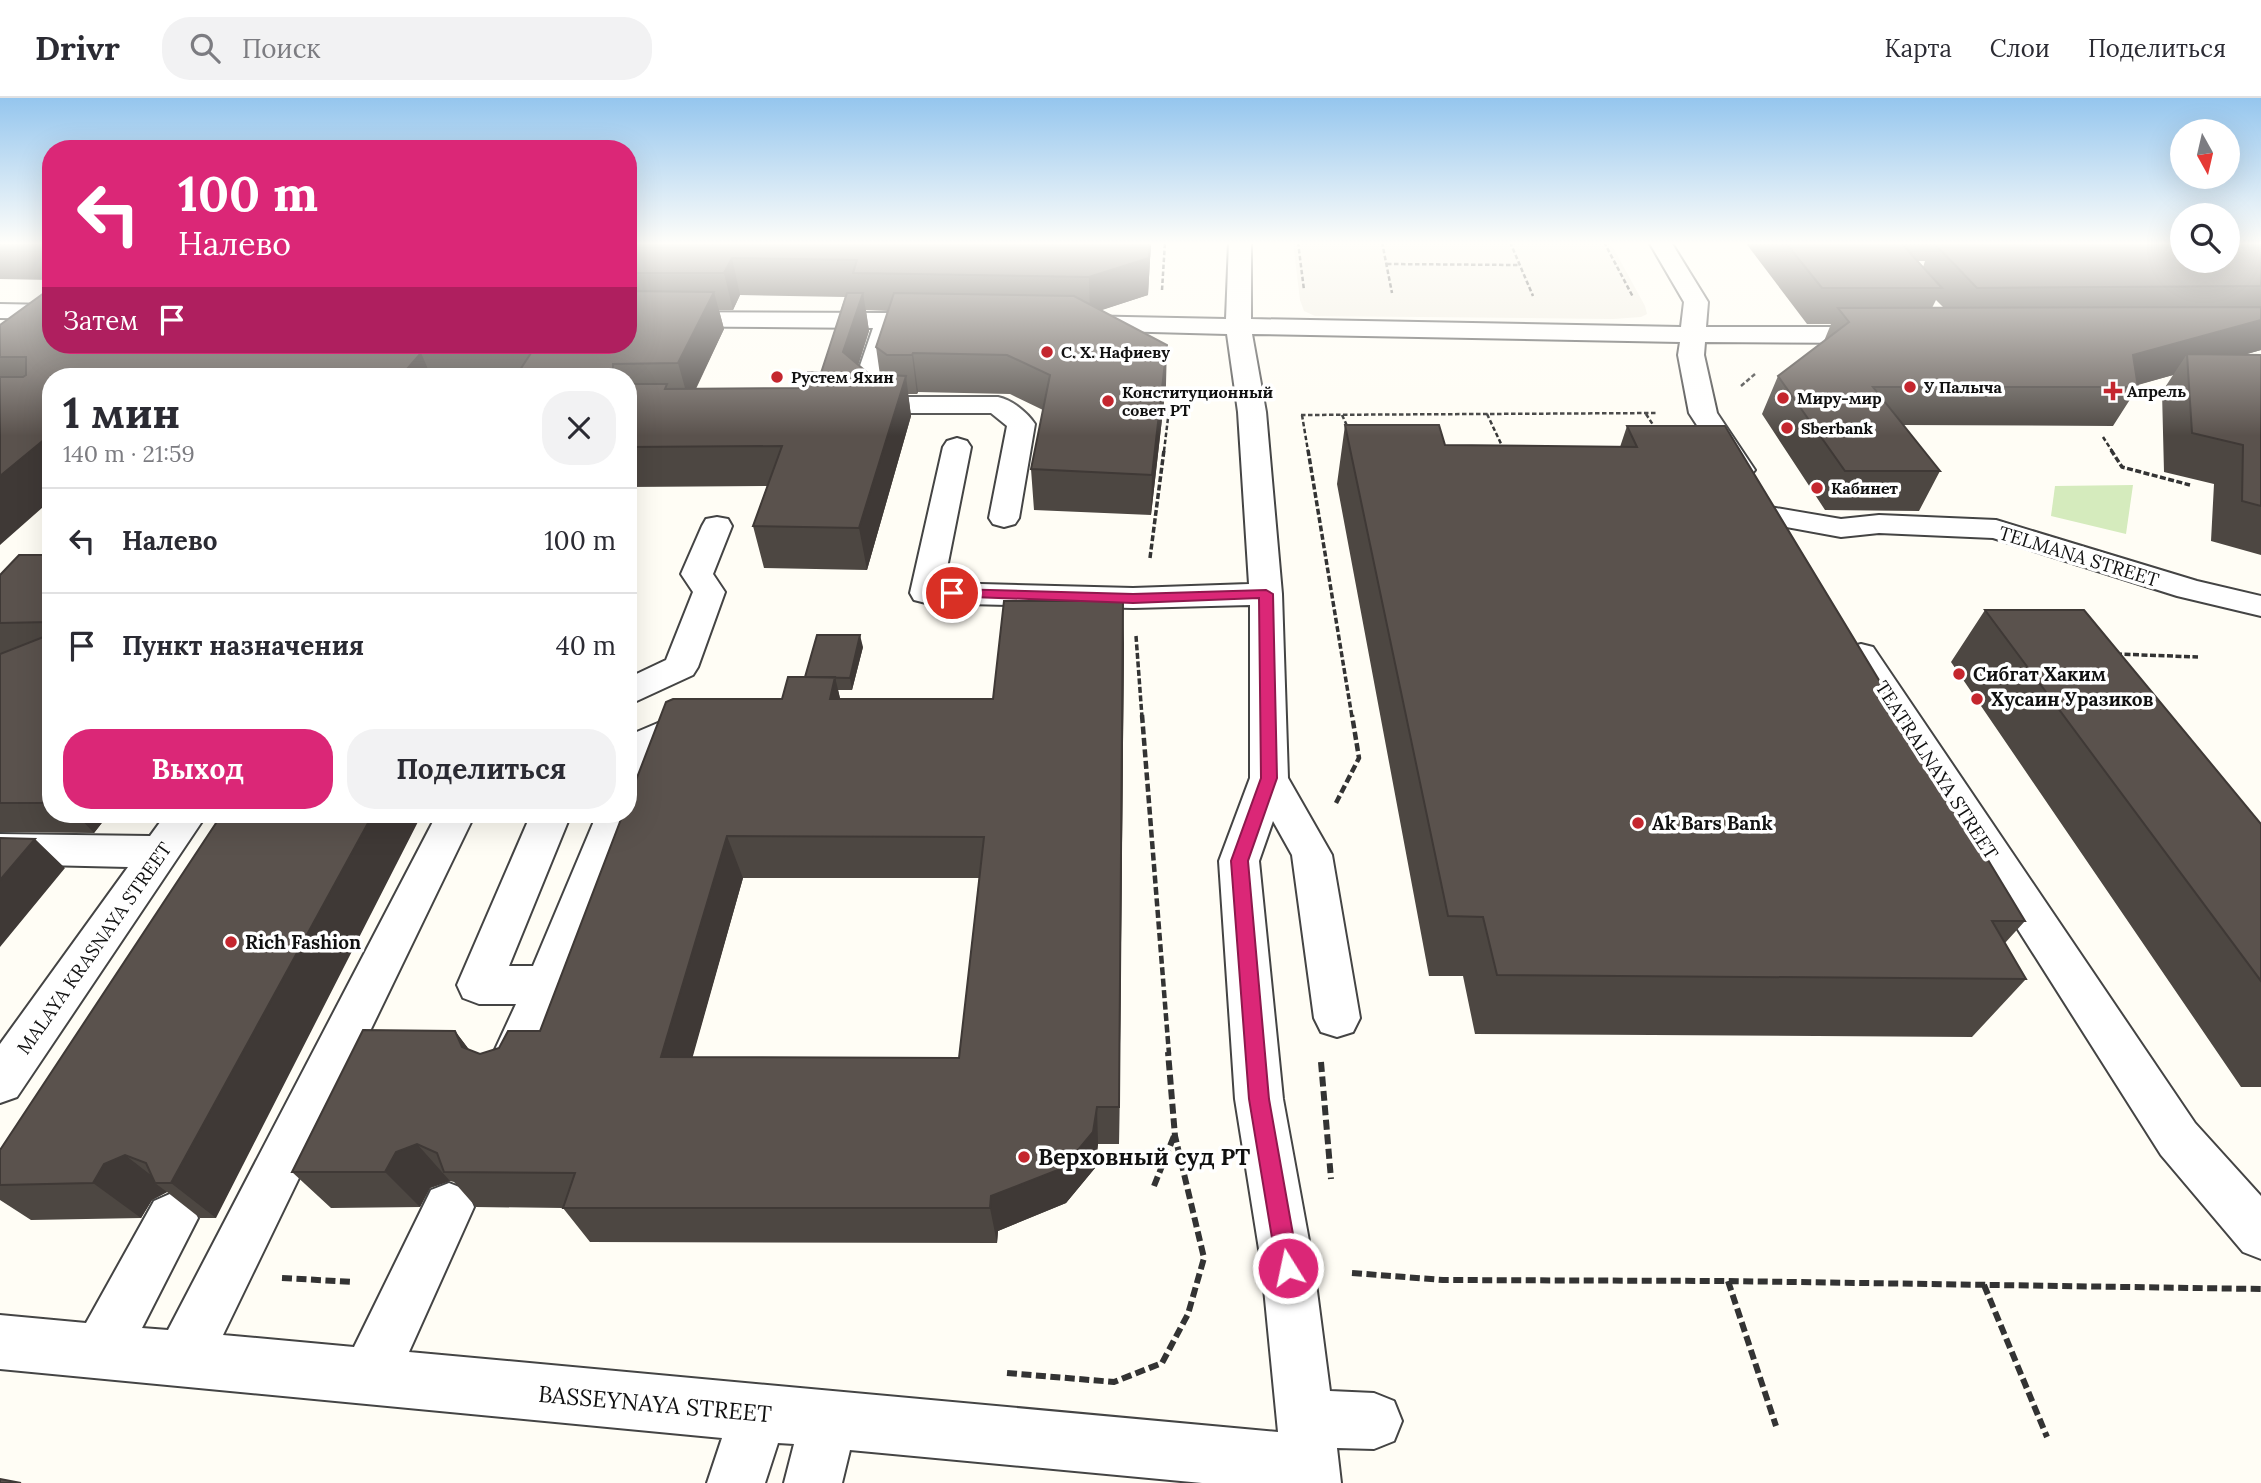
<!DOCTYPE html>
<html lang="ru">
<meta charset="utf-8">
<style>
:root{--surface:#fff;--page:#f2f2f3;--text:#2b2b33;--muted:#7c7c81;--line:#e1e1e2;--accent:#db2777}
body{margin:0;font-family:Lora,serif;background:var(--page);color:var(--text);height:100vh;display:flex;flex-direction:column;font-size:26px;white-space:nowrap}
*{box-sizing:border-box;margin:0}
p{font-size:23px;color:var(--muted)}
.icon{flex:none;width:38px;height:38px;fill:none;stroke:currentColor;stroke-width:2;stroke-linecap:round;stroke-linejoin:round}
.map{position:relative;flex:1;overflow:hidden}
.side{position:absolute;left:42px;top:270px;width:595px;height:455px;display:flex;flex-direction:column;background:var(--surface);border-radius:28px;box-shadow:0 7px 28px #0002}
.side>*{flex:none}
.banner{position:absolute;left:42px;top:42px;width:595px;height:214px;border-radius:28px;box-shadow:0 7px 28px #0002;background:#db2777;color:#fff;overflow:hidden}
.needle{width:46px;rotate:172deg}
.tools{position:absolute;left:2170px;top:21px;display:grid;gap:14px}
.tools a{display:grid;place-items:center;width:70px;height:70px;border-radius:50%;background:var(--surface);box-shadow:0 7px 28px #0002;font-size:35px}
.pin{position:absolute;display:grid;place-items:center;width:60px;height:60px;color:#fff;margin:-30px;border:4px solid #fff;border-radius:50%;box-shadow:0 2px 7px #0007}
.me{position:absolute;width:77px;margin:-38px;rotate:350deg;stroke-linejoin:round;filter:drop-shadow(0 0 5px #0008)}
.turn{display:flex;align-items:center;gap:24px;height:147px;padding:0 21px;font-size:32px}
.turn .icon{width:91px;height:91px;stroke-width:2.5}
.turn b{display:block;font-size:49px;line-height:60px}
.then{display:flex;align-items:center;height:66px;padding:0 21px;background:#0003;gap:14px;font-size:26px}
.round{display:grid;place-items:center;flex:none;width:74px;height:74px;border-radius:28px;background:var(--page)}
.overview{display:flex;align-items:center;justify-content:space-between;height:119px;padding:0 21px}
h1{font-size:42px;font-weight:800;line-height:52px}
.primary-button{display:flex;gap:14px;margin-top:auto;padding:14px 21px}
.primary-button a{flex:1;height:80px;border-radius:28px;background:var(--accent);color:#fff;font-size:28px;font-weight:800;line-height:80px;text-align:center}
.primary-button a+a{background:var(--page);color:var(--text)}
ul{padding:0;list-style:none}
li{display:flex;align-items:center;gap:21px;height:105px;padding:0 21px;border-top:2px solid var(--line)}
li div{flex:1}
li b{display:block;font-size:26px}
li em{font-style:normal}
header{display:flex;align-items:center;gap:42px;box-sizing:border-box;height:98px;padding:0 35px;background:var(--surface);border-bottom:2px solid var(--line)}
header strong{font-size:33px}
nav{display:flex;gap:38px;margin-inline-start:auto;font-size:24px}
.search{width:490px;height:63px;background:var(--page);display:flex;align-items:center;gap:18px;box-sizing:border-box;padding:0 24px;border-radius:28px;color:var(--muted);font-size:26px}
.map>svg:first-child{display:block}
</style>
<header>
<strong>Drivr</strong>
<div class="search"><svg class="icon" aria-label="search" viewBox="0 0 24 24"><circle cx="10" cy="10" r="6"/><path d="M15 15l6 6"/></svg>Поиск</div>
<nav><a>Карта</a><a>Слои</a><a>Поделиться</a></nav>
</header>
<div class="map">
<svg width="2261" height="1385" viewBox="0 0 2261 1385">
<rect width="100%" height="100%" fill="#fffdf5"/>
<path fill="#d5ebbd" d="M 2133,387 L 2126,436 L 2051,418 L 2055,388 Z"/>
<path fill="#f1ede2" d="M 1293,144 L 1610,144 L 1645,208 L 1647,216 L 1641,219 L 1613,221 L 1315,218 L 1304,213 L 1300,202 Z"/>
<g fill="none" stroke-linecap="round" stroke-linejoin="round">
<defs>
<path id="minor" d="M 1229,144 L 1251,144 L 1251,221 L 1681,229 L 1684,204 L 1649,144 L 1671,144 L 1708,204 L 1706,229 L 1877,229 L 1886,232 L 1890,237 L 1886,242 L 1877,245 L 1705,244 L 1704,257 L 1717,315 L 1755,372 L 1750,378 L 1740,381 L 1730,378 L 1689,315 L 1678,257 L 1680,244 L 1252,236 L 1266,314 L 1282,496 L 1288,680 L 1332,757 L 1360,920 L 1353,934 L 1337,939 L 1321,934 L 1314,920 L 1292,757 L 1273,723 L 1259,763 L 1283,1001 L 1314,1170 L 1330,1293 L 1374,1295 L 1394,1303 L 1402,1323 L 1394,1343 L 1374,1351 L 1337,1350 L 1341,1385 L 1202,1385 L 850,1352 L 842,1385 L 784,1385 L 794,1346 L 778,1345 L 765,1385 L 707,1385 L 722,1340 L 0,1271 L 0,1217 L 86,1225 L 154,1103 L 172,1095 L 190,1103 L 198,1120 L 142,1230 L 168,1232 L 437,716 L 475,716 L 223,1237 L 354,1249 L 431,1092 L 449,1085 L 467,1092 L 474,1109 L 409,1254 L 1278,1334 L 1262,1170 L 1235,1001 L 1219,763 L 1250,680 L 1250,507 L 1133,510 L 926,505 L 914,502 L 910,495 L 943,349 L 947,343 L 957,340 L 967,343 L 971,349 L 944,485 L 1133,490 L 1249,486 L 1238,314 L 1227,236 L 1077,232 L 1068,230 L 1065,225 L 1068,220 L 1077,218 L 1226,221 Z
M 0,206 L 51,207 L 51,221 L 0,220 Z
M 628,214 L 888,215 L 945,218 L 948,223 L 945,228 L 898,230 L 879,289 L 892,299 L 998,299 C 1012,302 1027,314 1035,326 L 1019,420 L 1015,426 L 1004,429 L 993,426 L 989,420 L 1007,328 L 991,315 L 886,315 C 873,312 859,302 852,291 L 873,230 L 628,228 Z
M 1770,409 L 1841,421 L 1879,417 L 1996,422 L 2197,483 L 2261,498 L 2261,518 L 2177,498 L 1993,440 L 1879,435 L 1841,439 L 1759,424 L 1755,418 L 1759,412 Z
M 717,419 L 728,421 L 732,428 L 713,476 L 725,494 L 698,569 L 693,577 L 628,607 L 628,580 L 666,562 L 693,494 L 681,476 L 702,428 L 706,421 Z
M 1861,546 L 1873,549 L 2195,1025 L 2261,1098 L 2261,1161 L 2243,1154 L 2161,1057 L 1844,557 L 1849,549 Z
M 698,608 L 711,612 L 716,621 L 711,630 L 660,653 L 642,696 L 628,700 L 628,642 L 632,636 Z
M 628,705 L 636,716 L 569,887 L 525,986 L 509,992 L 493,986 L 486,971 L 516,906 L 479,906 L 463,900 L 457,887 L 531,716 L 571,716 L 509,868 L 533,868 L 597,716 L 628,716 Z
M 166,716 L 207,716 L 17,999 L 0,1005 L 0,946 L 128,769 L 0,766 L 0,736 L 150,738 Z"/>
</defs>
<use href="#minor" stroke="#444" stroke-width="4"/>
<path stroke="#333" stroke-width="2.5" stroke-dasharray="4.5 2.5" stroke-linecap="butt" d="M 1298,144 L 1304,192
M 1382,144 L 1392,195
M 1510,144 L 1533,198
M 1604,144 L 1633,199
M 1387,166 L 1519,167
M 1162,192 L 1165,144
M 1741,288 L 1755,276
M 1487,316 L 1503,350
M 1646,316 L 1657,333
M 1301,317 L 1658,315
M 1302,317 L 1308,353
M 1342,317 L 1349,332
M 2103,339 L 2112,353
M 1164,353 L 1169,312"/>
<path stroke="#333" stroke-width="3.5" stroke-dasharray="6 2.5" stroke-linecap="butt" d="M 1308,352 L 1352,619
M 2111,352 L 2122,369 L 2190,387
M 1150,460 L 1164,352
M 1136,538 L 1142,619
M 2116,556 L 2198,559"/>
<path stroke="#333" stroke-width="4.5" stroke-dasharray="8 3.5" stroke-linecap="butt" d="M 1142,617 L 1169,956
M 1336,705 L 1359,660 L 1352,617"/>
<path stroke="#333" stroke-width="6" stroke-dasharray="10 4.5" stroke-linecap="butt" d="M 1321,964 L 1331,1081
M 1154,1088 L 1174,1038
M 1352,1175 L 1443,1182 L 1728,1183 L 2261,1191
M 282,1180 L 354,1184
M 1728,1183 L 1776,1328
M 1984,1187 L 2047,1339
M 1007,1275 L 1114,1284 L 1162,1265 L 1188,1216 L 1204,1160 L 1175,1038 L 1168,954"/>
<use href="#minor" fill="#fff" fill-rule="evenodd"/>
</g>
<path fill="#4d4742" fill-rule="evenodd" d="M 0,144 L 51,144 L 51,182 L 0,181 Z
M 628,144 L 1151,144 L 1148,197 L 1101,212 L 1166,286 L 1151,417 L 1034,412 L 1031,371 L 1043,312 L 1010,296 L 918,294 L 917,296 L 908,296 L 911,318 L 867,472 L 764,470 L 753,428 L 767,388 L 628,389 L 628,278 L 51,278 L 0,447 L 0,227 L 51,247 L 628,247 ZM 740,197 L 845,199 L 821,275 L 802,290 L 696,291 L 724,231 L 719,212 L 733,212 ZM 866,212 L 888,213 L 876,249 L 880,277 L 869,276 L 858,267 L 869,233 Z
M 1745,144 L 2261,144 L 2261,252 L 2243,257 L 2261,257 L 2261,457 L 2211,443 L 2214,386 L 2164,374 L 2162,294 L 2173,277 L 2138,287 L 2138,289 L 2113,328 L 1903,327 L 1940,373 L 1919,413 L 1825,412 L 1762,316 L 1778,278 L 1824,243 L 1831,226 L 1807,226 ZM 1917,163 L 1925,163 L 1923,169 ZM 1936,202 L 1944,210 L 1932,210 Z
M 1345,327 L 1445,347 L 1620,349 L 1627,328 L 2025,823 L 2005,845 L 2026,881 L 1972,939 L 1475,936 L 1463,878 L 1429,878 L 1337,386 Z
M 51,457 L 51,716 L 119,716 L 108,717 L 94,735 L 0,734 L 0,556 L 3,555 L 0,555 L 0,477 Z
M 1985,512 L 2261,726 L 2261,989 L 2241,989 L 1951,564 Z
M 1124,545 L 1119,1046 L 1098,1046 L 1095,1070 L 1066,1105 L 998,1133 L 997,1145 L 590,1144 L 563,1110 L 476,1109 L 454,1084 L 450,1083 L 430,1090 L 420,1109 L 331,1110 L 292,1074 L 455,933 L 469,952 L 480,956 L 499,950 L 540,933 L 782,601 L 805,579 L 863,549 L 852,592 L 838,592 L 840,601 L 993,601 ZM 743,780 L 979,780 L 959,960 L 692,959 Z
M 222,716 L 216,1120 L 200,1120 L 167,1094 L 152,1102 L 141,1120 L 31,1122 L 0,1102 L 0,1052 Z"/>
<path fill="#3f3936" d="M 1150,144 L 1151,144 L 1148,197 L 1090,216 L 1089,179 Z
M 732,160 L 740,197 L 733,212 L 724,175 Z
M 714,194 L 724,231 L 689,304 L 678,265 Z
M 863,195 L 869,233 L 850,293 L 843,254 Z
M 2261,222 L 2261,252 L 2188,273 L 2187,256 L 2173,277 L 2129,289 L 2133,257 Z
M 1167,247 L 1166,286 L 1151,417 L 1152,377 Z
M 421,255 L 431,278 L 401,278 Z
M 913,255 L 918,294 L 917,296 L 912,257 Z
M 613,266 L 617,278 L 613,278 Z
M 906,278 L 911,318 L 867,472 L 859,430 Z
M 51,336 L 51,402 L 0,447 L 0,378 Z
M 1123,503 L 1124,545 L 1119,1046 L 1119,1009 Z
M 860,537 L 863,549 L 852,592 L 850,580 Z
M 835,579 L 845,621 L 830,601 Z
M 76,716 L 107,716 L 108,717 L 94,735 Z
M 373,716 L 422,716 L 216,1120 L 171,1085 Z
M 727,738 L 743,780 L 682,997 L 661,959 Z
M 35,741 L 65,770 L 0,849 L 0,782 Z
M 455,933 L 484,971 L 462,949 Z
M 1097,1009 L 1098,1046 L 1095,1070 L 1066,1105 L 998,1133 L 997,1145 L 990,1110 L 991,1098 Z
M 417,1046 L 450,1083 L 430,1090 L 420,1109 L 385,1074 L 396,1054 Z
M 125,1057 L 161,1085 L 155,1085 L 167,1094 L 152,1102 L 141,1120 L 93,1085 L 104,1066 Z"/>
<path fill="#5a524d" stroke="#3f3936" stroke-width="2" fill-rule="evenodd" d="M 0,144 L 51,144 L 51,146 L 0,145 Z
M 628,144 L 1150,144 L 1149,160 L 1089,179 L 853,175 L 857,162 L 732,160 L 724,175 L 628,175 Z
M 1785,144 L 1900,144 L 1942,190 L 1822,190 Z
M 2025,144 L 2182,144 L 2182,163 L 2228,163 L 2228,144 L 2261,144 L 2261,188 L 1977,190 L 1934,145 Z
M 51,190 L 51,247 L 628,247 L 628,193 L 714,194 L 678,265 L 613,266 L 613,278 L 516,278 L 531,255 L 421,255 L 401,278 L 51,278 L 51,336 L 0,378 L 0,279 L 23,279 L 26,277 L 26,259 L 0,259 L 0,227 Z
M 847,195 L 863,195 L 843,254 L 869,276 L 906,278 L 859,430 L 753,428 L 782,348 L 628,349 L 628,286 L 667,286 L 665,291 L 802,290 L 808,274 L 821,275 Z
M 894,195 L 1074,198 L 1167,247 L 1152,377 L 1031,371 L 1050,277 L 1007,257 L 913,255 L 912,257 L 887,257 L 876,249 Z
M 2261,209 L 2261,222 L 2133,257 L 2138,289 L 1873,289 L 1940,373 L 1845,373 L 1778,278 L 1849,224 L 1838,210 Z
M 2187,256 L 2261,257 L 2261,408 L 2242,403 L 2243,347 L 2192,335 Z
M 1345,327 L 1439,327 L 1445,347 L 1637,349 L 1627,328 L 1725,328 L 2025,823 L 1992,823 L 2026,881 L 1497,877 L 1483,819 L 1448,818 Z
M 19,457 L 51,457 L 51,524 L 0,525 L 0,477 Z
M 1004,503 L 1123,503 L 1119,1009 L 1097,1009 L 1093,1034 L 1063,1070 L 991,1098 L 990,1110 L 563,1110 L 575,1075 L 444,1074 L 437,1055 L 417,1046 L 396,1054 L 385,1074 L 292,1074 L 363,932 L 455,933 L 462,949 L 480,956 L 499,950 L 508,933 L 540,933 L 623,716 L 628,716 L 628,703 L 666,604 L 673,601 L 782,601 L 788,579 L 835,579 L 830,601 L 993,601 ZM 727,738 L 984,739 L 959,960 L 661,959 Z
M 1985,512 L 2084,512 L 2261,726 L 2261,883 Z
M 51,536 L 51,705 L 0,705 L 0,556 Z
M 817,537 L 860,537 L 850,580 L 805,579 Z
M 222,716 L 373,716 L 171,1085 L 155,1085 L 146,1065 L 125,1057 L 104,1066 L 93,1085 L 0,1087 L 0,1052 Z
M 0,740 L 35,741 L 0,782 Z
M 0,1381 L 21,1385 L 0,1385 Z"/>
<linearGradient id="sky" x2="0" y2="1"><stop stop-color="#95c6ee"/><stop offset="0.43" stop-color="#fffefa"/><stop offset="1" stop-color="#fffefa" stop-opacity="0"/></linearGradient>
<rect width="2261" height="338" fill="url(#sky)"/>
<path fill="#db2777" stroke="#8e194d" stroke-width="2" d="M 952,491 L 1133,496 L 1266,492 L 1273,496 L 1277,680 L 1248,763 L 1269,1001 L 1299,1170 L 1296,1177 L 1288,1181 L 1281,1177 L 1277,1170 L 1249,1001 L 1231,763 L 1261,680 L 1259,500 L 1133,505 L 947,498 L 947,492 Z"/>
<g fill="#c4262e" stroke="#fff" stroke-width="2.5">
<circle cx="1047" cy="254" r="7"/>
<circle cx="777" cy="279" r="7"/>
<circle cx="1910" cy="289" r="7"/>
<path d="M2109.5 282.5h7v7h7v7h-7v7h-7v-7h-7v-7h7z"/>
<circle cx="1783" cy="300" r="7"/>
<circle cx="1108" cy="303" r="7"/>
<circle cx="1787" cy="330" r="7"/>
<circle cx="1817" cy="390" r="7"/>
<circle cx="1959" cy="576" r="7"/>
<circle cx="1977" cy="601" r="7"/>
<circle cx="1638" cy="725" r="7"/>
<circle cx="231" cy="844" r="7"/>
<circle cx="1024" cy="1059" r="7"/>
</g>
<g text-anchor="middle" stroke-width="7" stroke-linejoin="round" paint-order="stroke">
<g font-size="16" font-weight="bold" fill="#111" stroke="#fff" text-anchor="start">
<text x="1061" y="260">С. Х. Нафиеву</text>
<text x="791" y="285">Рустем Яхин</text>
<text x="1924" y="295">У Палыча</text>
<text x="2127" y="299">Апрель</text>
<text x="1122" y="300">Конституционный<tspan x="1122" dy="18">совет РТ</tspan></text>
<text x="1797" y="306">Миру-мир</text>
<text x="1801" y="336">Sberbank</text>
<text x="1831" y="396">Кабинет</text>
</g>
<g font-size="19" fill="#111" stroke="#fff">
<text transform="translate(2079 458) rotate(17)" y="7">TELMANA STREET</text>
<text transform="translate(1937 672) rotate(57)" y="7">TEATRALNAYA STREET</text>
<text transform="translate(94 850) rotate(-55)" y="7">MALAYA KRASNAYA STREET</text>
</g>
<g font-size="19" font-weight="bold" fill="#111" stroke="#fff" text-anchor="start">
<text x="1973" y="583">Сибгат Хаким</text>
<text x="1991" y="608">Хусаин Уразиков</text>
<text x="1652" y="732">Ak Bars Bank</text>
<text x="245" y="851">Rich Fashion</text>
</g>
<g font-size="23" font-weight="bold" fill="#111" stroke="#fff" text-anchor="start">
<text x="1038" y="1067">Верховный суд РТ</text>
</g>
<g font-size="23" fill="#111" stroke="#fff">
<text transform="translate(655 1306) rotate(5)" y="8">BASSEYNAYA STREET</text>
</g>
</g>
</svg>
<div class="tools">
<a><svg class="needle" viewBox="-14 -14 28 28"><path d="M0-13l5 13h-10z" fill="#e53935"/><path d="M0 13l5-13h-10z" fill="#7c7c81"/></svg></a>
<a><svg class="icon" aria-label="search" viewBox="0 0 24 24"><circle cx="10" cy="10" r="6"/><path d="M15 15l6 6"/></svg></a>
</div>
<div class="pin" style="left:952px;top:495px;background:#d93025"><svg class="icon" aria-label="arrive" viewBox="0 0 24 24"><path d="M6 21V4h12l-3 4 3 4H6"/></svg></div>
<svg class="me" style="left:1288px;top:1170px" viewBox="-20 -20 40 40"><circle r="17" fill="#db2777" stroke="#fff" stroke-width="3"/><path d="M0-11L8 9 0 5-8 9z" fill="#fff"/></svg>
<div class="banner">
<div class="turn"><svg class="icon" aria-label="left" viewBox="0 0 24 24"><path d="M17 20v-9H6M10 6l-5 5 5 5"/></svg><div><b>100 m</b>Налево</div></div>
<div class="then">Затем<svg class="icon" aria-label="arrive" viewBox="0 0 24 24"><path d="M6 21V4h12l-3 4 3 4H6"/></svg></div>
</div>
<section class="side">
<div class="overview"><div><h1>1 мин</h1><p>140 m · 21:59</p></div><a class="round"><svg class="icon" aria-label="close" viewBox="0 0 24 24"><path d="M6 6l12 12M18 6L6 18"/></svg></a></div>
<ul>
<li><svg class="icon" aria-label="left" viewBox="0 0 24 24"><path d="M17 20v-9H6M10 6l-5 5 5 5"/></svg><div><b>Налево</b></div><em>100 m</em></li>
<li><svg class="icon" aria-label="arrive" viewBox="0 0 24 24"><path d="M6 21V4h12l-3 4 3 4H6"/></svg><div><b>Пункт назначения</b></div><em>40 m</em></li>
</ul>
<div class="primary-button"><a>Выход</a><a>Поделиться</a></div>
</section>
</div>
